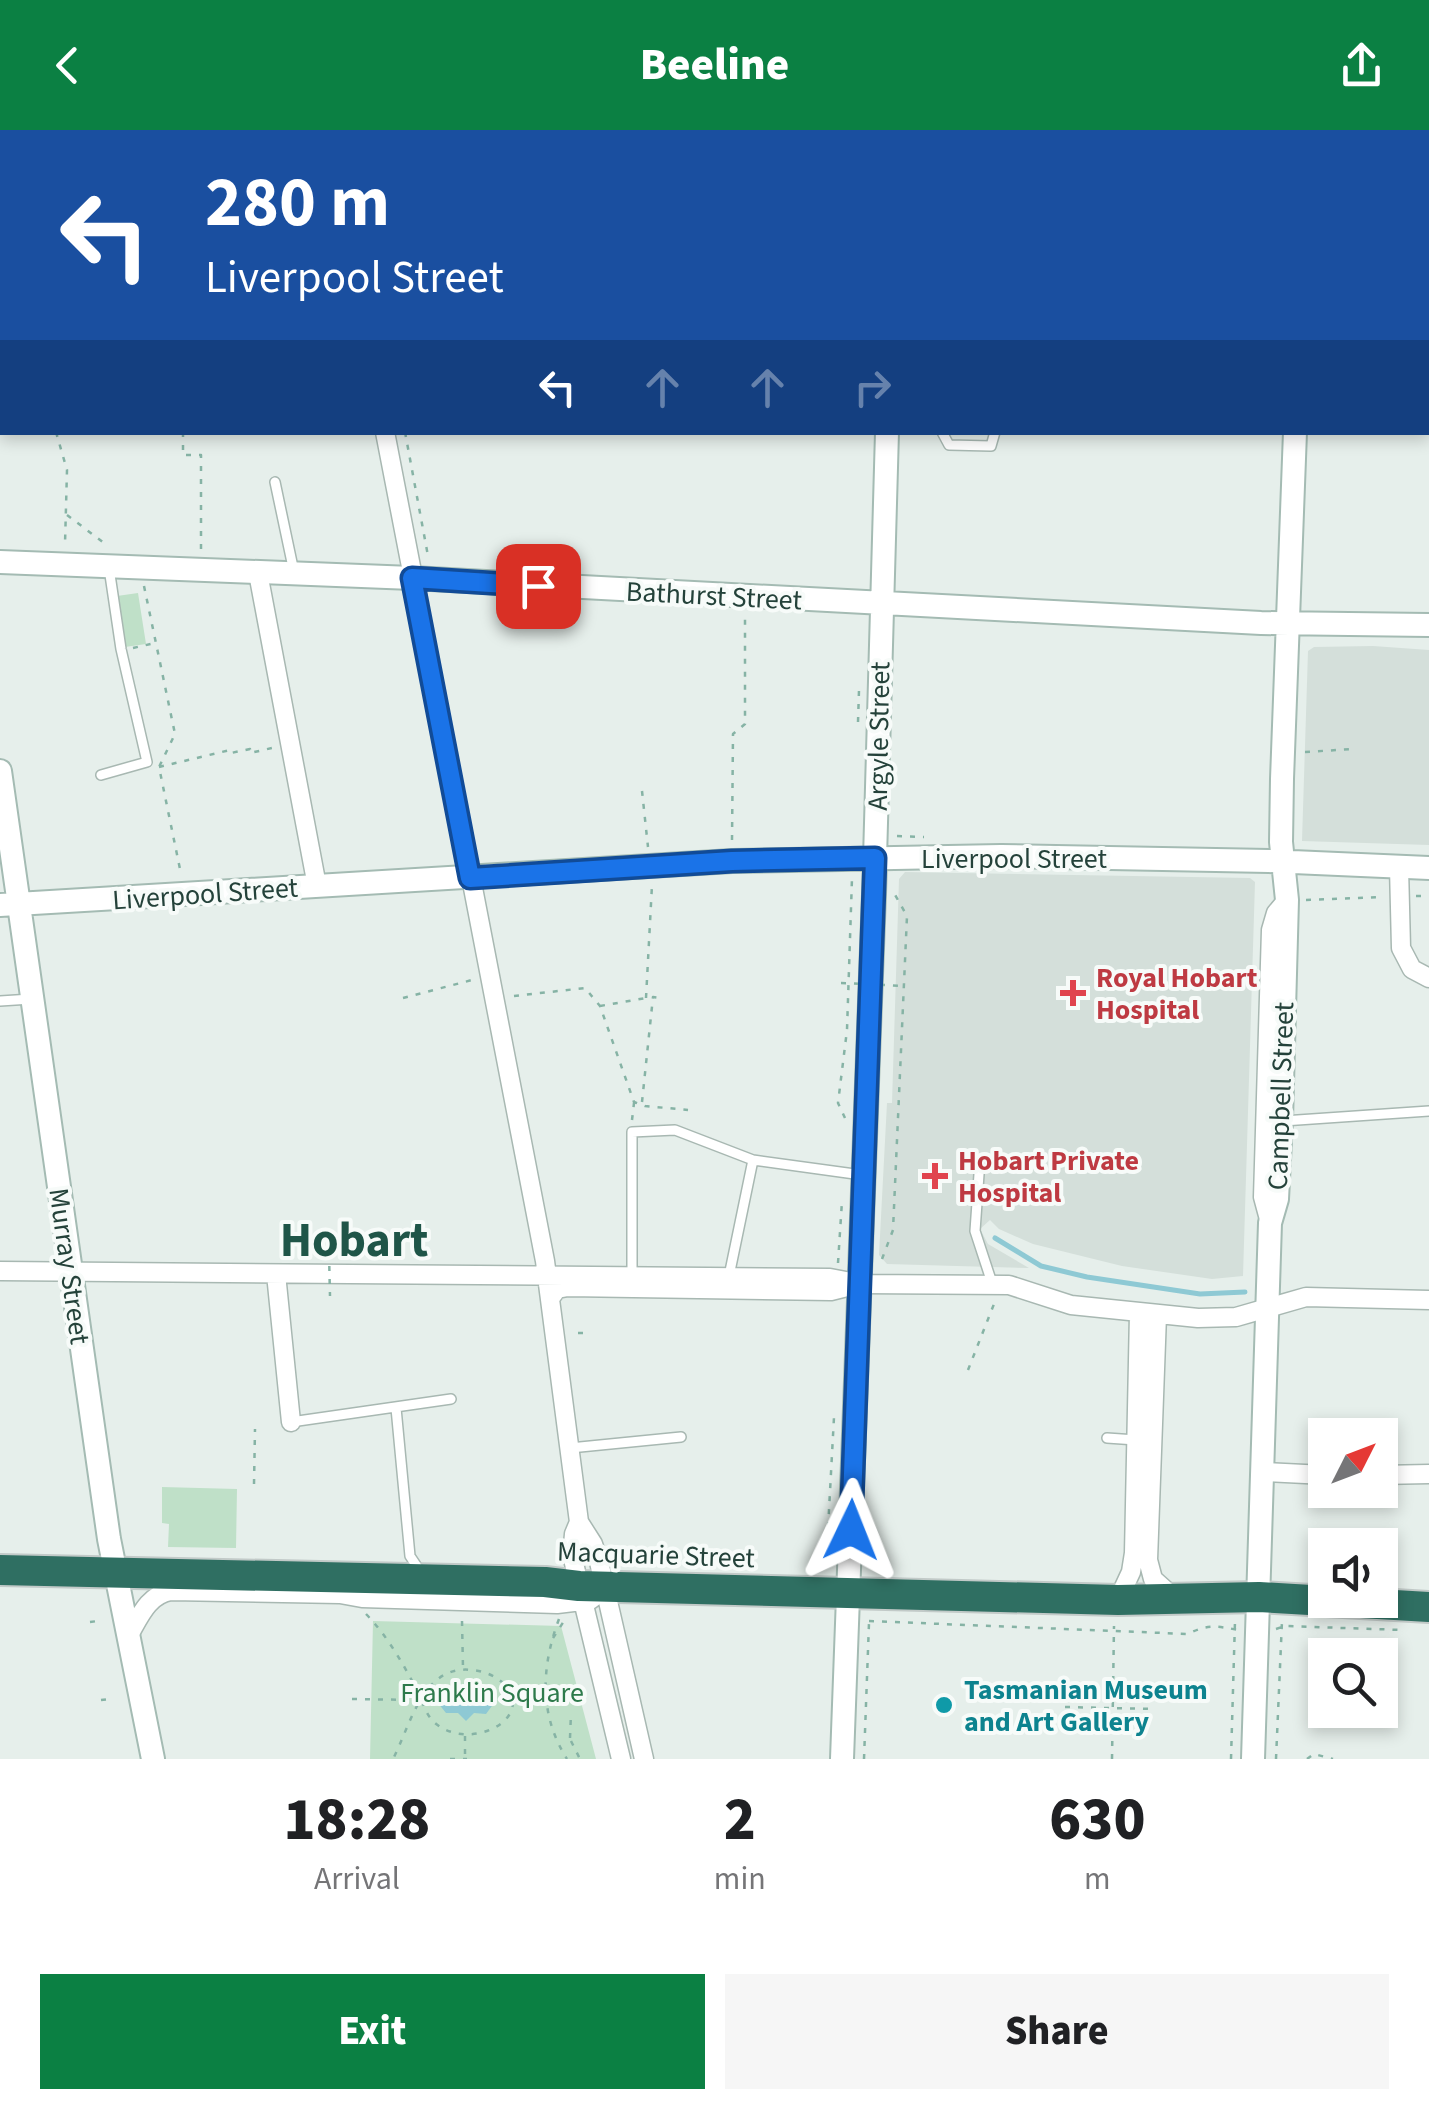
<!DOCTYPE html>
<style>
:root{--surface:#fff;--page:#f6f6f6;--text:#202124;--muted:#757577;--accent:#0b8043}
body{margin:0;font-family:"Source Sans 3",sans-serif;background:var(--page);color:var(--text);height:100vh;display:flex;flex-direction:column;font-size:38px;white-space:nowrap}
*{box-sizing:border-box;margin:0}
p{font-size:32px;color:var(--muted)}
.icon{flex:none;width:55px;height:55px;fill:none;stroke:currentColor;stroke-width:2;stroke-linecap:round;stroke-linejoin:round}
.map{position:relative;height:1629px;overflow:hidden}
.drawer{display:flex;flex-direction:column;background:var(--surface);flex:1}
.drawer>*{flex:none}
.top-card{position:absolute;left:0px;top:0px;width:1430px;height:305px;box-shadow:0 5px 15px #0003;background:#1a4fa0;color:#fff;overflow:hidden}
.needle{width:65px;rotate:48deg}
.buttons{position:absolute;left:1308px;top:1288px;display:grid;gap:20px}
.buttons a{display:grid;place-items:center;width:90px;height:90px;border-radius:0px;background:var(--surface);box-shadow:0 5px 15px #0003;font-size:50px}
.pin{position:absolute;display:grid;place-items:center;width:85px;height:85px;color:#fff;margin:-42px;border-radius:20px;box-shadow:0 5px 15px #0006}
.me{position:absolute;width:110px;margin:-55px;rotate:2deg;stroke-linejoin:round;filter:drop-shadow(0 0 8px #0008)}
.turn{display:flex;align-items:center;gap:35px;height:210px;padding:0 40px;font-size:45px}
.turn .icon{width:130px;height:130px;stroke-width:2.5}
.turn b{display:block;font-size:70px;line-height:85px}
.lanes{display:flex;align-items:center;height:95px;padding:0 40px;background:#0003;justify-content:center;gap:50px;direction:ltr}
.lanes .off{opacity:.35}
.eta{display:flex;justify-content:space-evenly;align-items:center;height:170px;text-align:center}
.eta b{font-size:60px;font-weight:800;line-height:70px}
.cta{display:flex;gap:20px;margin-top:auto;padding:20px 40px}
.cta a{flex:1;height:115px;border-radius:0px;background:var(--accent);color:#fff;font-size:40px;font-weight:800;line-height:115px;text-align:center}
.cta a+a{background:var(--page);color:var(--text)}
header{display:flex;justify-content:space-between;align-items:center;height:130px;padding:0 40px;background:var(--accent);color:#fff;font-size:45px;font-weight:800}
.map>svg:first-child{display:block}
</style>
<header><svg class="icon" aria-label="back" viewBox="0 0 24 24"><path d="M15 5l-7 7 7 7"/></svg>Beeline<svg class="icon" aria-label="share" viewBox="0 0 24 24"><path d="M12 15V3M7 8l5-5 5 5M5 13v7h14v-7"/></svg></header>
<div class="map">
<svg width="1429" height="1629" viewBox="0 0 1429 1629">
<rect width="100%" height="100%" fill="#e6efeb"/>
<path fill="#d4dfda" d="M 1373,516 L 1429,520 L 1429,715 L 1302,711 L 1308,521 L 1314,517 Z
M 905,742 L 1250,748 L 1255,752 L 1243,1146 L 1212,1149 L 1122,1136 L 1033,1114 L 999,1099 L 990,1090 L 980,1099 L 988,1114 L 1029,1138 L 887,1134 L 879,1125 L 887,973 L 892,973 L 899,749 Z"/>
<path fill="#bfe0c8" d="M 138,463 L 146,514 L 125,517 L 117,466 Z
M 162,1357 L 237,1359 L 236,1418 L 168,1417 L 169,1394 L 162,1393 Z
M 373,1491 L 561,1496 L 596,1629 L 370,1629 Z"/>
<path fill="#8ec9d4" d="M 466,1553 L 472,1554 L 475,1561 L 487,1562 L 494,1573 L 486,1584 L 474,1583 L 466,1591 L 458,1583 L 446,1583 L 438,1573 L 447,1560 L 458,1561 L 460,1555 Z"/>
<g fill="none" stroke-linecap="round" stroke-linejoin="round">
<path stroke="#8ec9d4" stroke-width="5" d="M 995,1108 L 1041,1136 L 1087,1147 L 1200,1164 L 1245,1162"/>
<defs>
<path id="lane" d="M 780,2 L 780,0
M 942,302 L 949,315 L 991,316 L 995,302
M 275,352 L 294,442
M 101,645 L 147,632 L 121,519 L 109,438
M 0,871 L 31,869
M 1283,991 L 1429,981
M 753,1030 L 862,1045
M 980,1030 L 975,1101 L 992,1153
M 632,1145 L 632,1002 L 675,1000 L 753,1030 L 729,1146
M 396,1278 L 410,1426 L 420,1441
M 291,1292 L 451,1269
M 1107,1308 L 1136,1310
M 570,1318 L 681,1307"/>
<path id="street" d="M 328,0 L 328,2
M 0,142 L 2,142
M 385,302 L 545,1131 L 579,1392 L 593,1414 L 599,1432 L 644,1629
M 258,443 L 317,756
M 1399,737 L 1401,818 L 1412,839 L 1429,848
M 1270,1093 L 1263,1067 L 1271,800 L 1276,783 L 1287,770
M 0,1141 L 830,1148 L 861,1154 L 1009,1155 L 1071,1175 L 1198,1188 L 1236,1187 L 1306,1167 L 1429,1170
M 276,1144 L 291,1292
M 551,1167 L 557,1159 L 568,1157 L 831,1161 L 855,1155
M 1157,1185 L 1148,1430 L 1153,1449 L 1173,1467
M 1263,1342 L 1325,1345
M 1380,1345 L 1429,1344
M 579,1392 L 574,1404 L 572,1425 L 621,1629
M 1118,1470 L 1131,1442 L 1134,1423 L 1139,1183
M 129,1505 C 140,1486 148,1465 171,1461 L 340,1464 L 362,1468 L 557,1474 L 590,1470 L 602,1461"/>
<path id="secondary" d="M 898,2 L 898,0
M 1304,2 L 1304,0
M 0,432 L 412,448 L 1261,493 L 1429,495
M 0,641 L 109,1409 L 153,1629
M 0,775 L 732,731 L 1001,726 L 1269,731 L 1429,738
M 842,1629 L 874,764 L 887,302
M 1253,1629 L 1270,1093 L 1277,1069 L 1281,991 L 1287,770 L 1281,712 L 1282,649 L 1295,302"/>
<path id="highway" d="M 0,1440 L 545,1452 L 579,1456 L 1118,1470 L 1259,1467 L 1429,1477"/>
</defs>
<use href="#lane" stroke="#a8b8b2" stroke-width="12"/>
<use href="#street" stroke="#a8b8b2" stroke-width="21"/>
<use href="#secondary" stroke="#a4bbb3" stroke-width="26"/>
<use href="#highway" stroke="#c2cac8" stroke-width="34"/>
<path stroke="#86b3a5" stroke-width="2.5" stroke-dasharray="5 8" stroke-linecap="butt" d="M 347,0 L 348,2
M 393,2 L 410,2
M 500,2 L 500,0
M 1283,2 L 1283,0
M 0,120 L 2,120
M 56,302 L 67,340 L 65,414
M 183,302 L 183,325 L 201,325 L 201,419
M 405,302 L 428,426
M 67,385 L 108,416
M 144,456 L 175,604 L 159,637 L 181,744
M 133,518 L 155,513
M 858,592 L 859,560
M 1305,622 L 1353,619
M 159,637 L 230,620 L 231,623 L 250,619 L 250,623 L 272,618
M 642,661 L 648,717
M 897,706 L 924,707
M 732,710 L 733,604 L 745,594 L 745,484
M 1416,766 L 1429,766
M 1306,770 L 1383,767
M 514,866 L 585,858 L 600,876 L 634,972 L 645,976 L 688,980
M 403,868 L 472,850
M 646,868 L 652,755
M 600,876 L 646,868
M 642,972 L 653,867 L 661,868
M 845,988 L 838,973 L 847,900 L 852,748
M 632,990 L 634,973
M 882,1129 L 893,1100 L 907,786 L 894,763
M 838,1133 L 842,1071
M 578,1203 L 589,1203
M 968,1240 L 994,1174
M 254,1354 L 255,1299
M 826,1436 L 834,1287
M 366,1484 C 388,1507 402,1532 417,1560 C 423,1572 425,1584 435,1593 C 469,1622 534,1590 506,1556 C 497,1546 484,1541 472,1540 C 423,1534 411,1594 393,1629
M 559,1489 C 541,1537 539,1585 567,1629
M 462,1491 L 463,1538
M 869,1491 L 1188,1504 C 1207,1494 1218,1496 1238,1500
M 90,1492 L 98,1491
M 1276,1499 L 1285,1496 L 1403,1500
M 553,1508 L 564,1491
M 352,1569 L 421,1570
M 101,1570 L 110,1569
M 512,1572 L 544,1573
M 1065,1577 L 1154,1579
M 465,1606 L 465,1629
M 570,1608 L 571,1583
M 571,1611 L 580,1629
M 450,1629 L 467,1629
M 864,1629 L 869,1493
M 1112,1629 L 1114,1496
M 1231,1629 L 1235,1491
M 1276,1629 L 1282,1491
M 1307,1629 L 1314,1624 L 1333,1629"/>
<use href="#lane" stroke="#fff" stroke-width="9"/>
<use href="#street" stroke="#fff" stroke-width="18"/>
<use href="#secondary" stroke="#fff" stroke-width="22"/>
<use href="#highway" stroke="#2f6f62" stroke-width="30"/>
<path stroke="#86b3a5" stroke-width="2.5" stroke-dasharray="5 8" stroke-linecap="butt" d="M 841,853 L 905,856
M 329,1123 L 330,1166"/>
</g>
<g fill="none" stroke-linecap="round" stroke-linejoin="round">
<defs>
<path id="route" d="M 538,456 L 412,448 L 470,748 L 732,731 L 875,728 L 851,1400"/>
</defs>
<use href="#route" stroke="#114b97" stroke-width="25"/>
<use href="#route" stroke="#1a73e8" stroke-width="18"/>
</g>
<g fill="#e0444e" stroke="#f7fbf9" stroke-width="4">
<path d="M1068 848h10v10h10v10h-10v10h-10v-10h-10v-10h10z"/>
<path d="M930 1031h10v10h10v10h-10v10h-10v-10h-10v-10h10z"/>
</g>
<circle fill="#0f9aa8" stroke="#f7fbf9" stroke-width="4" cx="944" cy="1575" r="10"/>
<g text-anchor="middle" stroke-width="8" stroke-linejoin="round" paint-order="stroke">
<g font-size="28" fill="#24423a" stroke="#f7fbf9">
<text transform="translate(714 465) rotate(3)" y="10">Bathurst Street</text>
<text transform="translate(878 606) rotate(-89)" y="10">Argyle Street</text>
<text x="1014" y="738">Liverpool Street</text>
<text transform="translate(205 763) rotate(-4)" y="10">Liverpool Street</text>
<text transform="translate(1280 966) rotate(-88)" y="10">Campbell Street</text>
<text transform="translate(70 1136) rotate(82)" y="10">Murray Street</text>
<text transform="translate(656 1424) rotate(2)" y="10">Macquarie Street</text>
</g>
<g font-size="28" font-weight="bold" fill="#be3a42" stroke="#f7fbf9" text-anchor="start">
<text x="1096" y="857">Royal Hobart<tspan x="1096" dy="32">Hospital</tspan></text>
<text x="958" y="1040">Hobart Private<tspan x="958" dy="32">Hospital</tspan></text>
</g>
<g font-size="28" font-weight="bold" fill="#0d838f" stroke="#f7fbf9" text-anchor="start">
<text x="964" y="1569">Tasmanian Museum<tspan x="964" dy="32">and Art Gallery</tspan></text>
</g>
<g font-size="28" fill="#2d7a4b" stroke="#f7fbf9">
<text x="492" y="1572">Franklin Square</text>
</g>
<g font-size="48" font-weight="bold" fill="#1f5548" stroke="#f7fbf9">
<text x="354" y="1126">Hobart</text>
</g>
</g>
</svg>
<div class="buttons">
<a><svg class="needle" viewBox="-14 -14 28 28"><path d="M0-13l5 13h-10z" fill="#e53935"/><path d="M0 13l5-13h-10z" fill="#757577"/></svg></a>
<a><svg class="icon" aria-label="sound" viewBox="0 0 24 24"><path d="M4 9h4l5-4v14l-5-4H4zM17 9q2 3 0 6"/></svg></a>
<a><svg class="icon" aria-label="search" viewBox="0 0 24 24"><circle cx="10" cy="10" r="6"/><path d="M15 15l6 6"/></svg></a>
</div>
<div class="pin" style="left:538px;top:456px;background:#d93025"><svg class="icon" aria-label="arrive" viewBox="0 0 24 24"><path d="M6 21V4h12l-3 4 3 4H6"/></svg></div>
<svg class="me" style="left:851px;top:1400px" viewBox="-20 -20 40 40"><path d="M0-17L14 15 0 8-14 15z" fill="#1a73e8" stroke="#fff" stroke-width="4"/></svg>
<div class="top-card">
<div class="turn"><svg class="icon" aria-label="left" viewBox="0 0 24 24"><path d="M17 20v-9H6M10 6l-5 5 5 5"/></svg><div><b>280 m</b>Liverpool Street</div></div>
<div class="lanes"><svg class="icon" aria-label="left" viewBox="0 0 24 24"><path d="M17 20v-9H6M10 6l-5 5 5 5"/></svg><svg class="icon off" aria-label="ahead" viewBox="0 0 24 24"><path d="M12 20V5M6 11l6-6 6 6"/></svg><svg class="icon off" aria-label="ahead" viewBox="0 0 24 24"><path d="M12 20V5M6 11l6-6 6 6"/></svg><svg class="icon off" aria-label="right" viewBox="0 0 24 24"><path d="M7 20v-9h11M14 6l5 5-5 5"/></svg></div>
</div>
</div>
<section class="drawer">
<div class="eta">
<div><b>18:28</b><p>Arrival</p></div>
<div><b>2</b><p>min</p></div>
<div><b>630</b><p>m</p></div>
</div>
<div class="cta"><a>Exit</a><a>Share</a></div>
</section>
